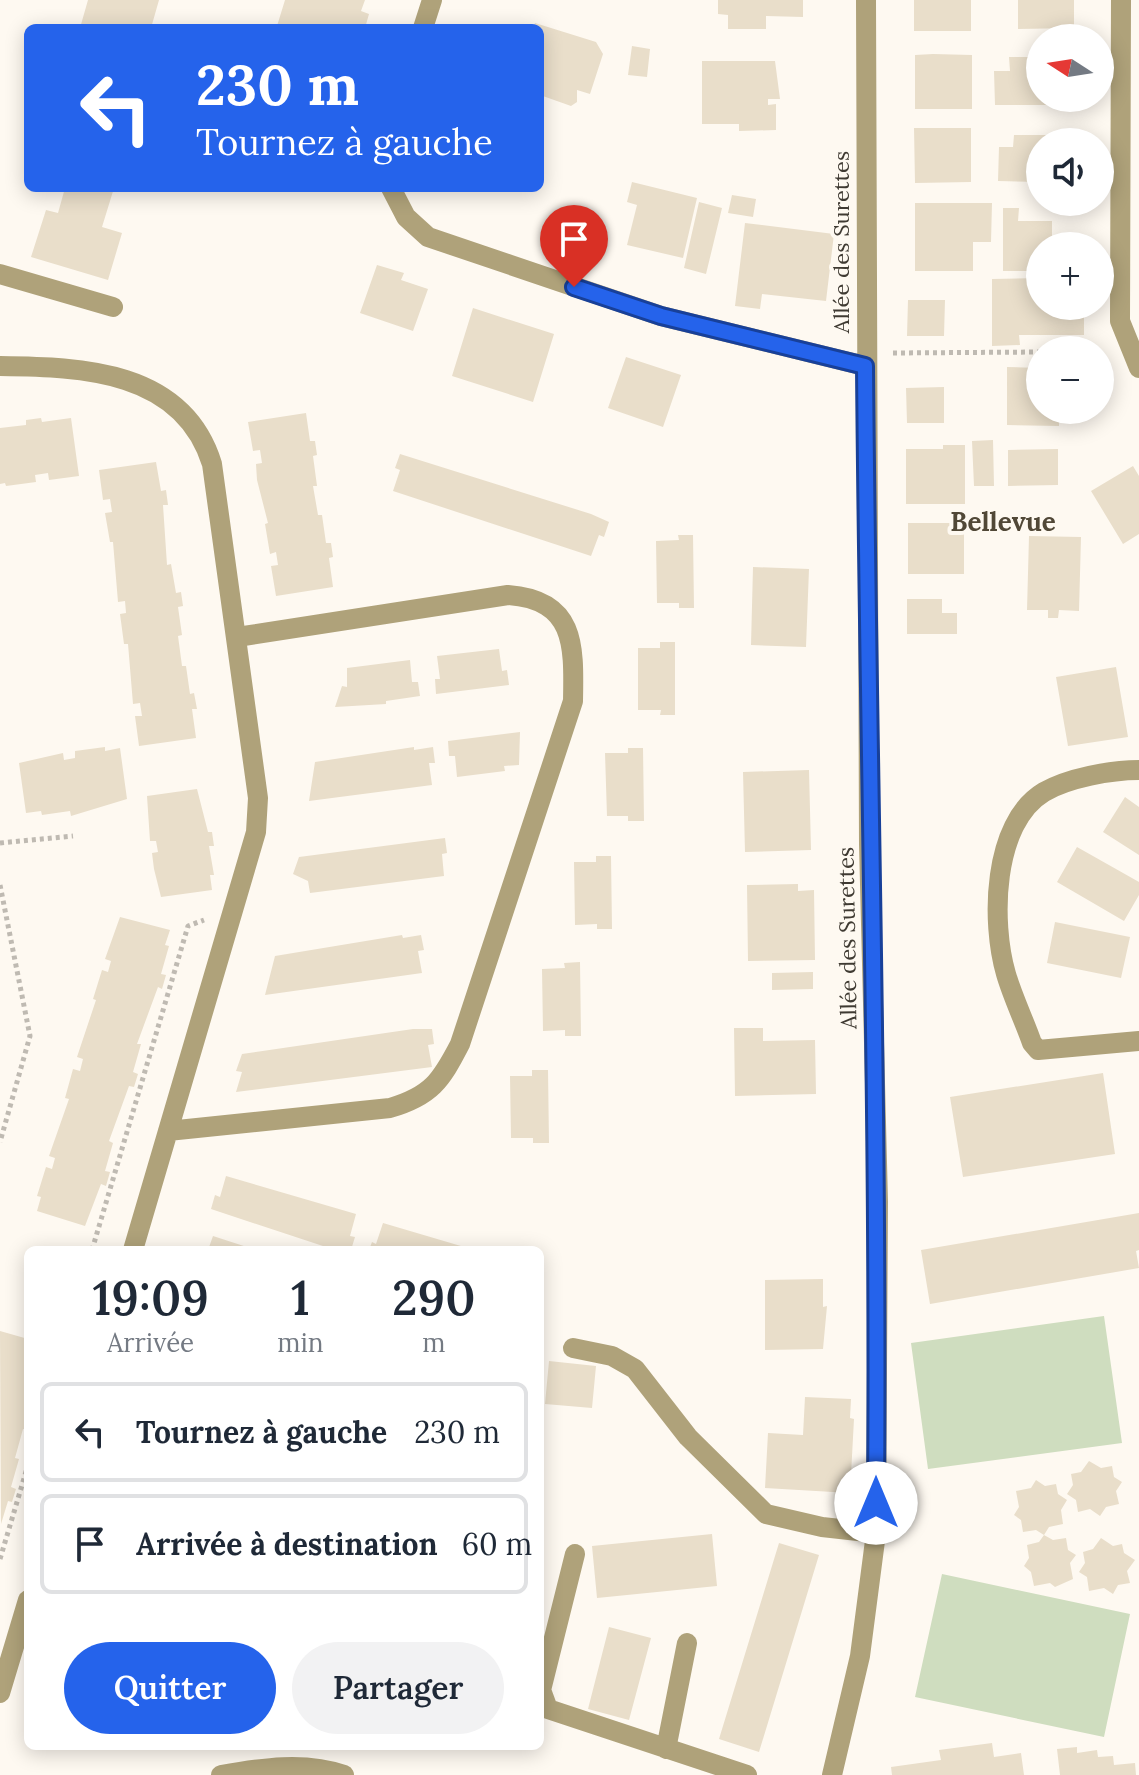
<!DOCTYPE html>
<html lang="fr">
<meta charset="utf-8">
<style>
:root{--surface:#fff;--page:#f2f2f3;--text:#1f2937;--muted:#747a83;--line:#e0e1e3;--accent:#2563eb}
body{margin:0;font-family:Lora,serif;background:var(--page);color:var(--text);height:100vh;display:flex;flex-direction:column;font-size:30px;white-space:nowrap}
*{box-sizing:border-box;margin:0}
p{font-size:26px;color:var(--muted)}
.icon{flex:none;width:44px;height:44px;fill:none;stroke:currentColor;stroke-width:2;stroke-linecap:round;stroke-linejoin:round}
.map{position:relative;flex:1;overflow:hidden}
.panel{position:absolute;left:24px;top:1246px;width:520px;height:504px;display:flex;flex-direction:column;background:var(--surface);border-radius:12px;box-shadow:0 4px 20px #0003}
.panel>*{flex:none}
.guide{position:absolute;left:24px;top:24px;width:520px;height:168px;border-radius:12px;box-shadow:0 4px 20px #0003;background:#2563eb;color:#fff;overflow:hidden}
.needle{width:52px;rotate:282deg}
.tools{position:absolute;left:1026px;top:24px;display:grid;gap:16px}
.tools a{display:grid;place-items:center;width:88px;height:88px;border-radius:50%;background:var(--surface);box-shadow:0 4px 20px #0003;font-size:40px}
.pin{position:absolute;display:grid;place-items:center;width:68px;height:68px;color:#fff;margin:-82px -34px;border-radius:50% 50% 50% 0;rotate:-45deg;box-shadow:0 0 8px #0007}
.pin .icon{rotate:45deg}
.me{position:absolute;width:88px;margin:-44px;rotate:0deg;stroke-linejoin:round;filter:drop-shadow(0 0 6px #0008)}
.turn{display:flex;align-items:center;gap:28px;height:168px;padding:0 40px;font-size:36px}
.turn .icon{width:104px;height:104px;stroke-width:2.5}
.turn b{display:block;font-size:56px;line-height:68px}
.eta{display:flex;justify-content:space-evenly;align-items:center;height:136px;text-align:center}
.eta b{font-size:48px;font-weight:600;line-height:56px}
.cta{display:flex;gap:16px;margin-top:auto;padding:16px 40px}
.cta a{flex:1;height:92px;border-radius:48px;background:var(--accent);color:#fff;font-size:32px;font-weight:600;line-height:92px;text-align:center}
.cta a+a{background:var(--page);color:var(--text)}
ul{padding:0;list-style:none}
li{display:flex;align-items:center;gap:24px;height:100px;margin:0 16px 12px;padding:0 24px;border:4px solid var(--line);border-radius:12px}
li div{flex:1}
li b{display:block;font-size:30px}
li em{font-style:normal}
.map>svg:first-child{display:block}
</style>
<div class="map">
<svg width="1139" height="1775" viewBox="0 0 1139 1775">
<rect width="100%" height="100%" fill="#fef9f1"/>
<path fill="#cfddbf" d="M 1104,1316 L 1122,1443 L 928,1469 L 911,1343 Z
M 942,1574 L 1130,1614 L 1104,1737 L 915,1697 Z"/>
<path fill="#e9deca" d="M 88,0 L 159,0 L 151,28 L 80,28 Z
M 285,0 L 365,0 L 361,11 L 369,14 L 365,28 L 282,28 L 277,26 Z
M 718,0 L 803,0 L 803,17 L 766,16 L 766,29 L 728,29 L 728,15 L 718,14 Z
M 914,0 L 971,0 L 971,31 L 914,31 Z
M 1018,0 L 1074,0 L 1074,28 L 1018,29 Z
M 535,23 L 596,42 L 603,54 L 590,94 L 577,90 L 577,102 L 571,106 L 540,95 L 540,28 L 533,28 Z
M 632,46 L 650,49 L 647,77 L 628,75 Z
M 933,54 L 972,55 L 972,109 L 915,109 L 915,55 Z
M 1009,57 L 1040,57 L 1040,98 L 1063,98 L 1063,105 L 995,105 L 994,71 L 1010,71 Z
M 702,61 L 775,61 L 780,99 L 768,99 L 768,105 L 776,104 L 776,130 L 739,131 L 739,124 L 702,124 Z
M 914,128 L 971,128 L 971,182 L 915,183 Z
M 1014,135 L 1067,135 L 1067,142 L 1040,142 L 1040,182 L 998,181 L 999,147 L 1013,147 Z
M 632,182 L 697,198 L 683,258 L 627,245 L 637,205 L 627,202 Z
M 65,188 L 114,188 L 102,227 L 122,233 L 108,280 L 31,257 L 46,210 L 58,213 Z
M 732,195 L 756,199 L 753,217 L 728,213 Z
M 699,202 L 722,208 L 706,274 L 684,268 Z
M 915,203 L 992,203 L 991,242 L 973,242 L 973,271 L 915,271 Z
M 1003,208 L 1019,208 L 1018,221 L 1052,221 L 1052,242 L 1066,242 L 1066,246 L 1040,246 L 1040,271 L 1003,271 Z
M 745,223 L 834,234 L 826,301 L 762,294 L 760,309 L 735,306 Z
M 377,265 L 404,273 L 401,280 L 428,289 L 413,331 L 360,313 Z
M 1040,278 L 1040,306 L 1084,306 L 1084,335 L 1019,335 L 1020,345 L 992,346 L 992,279 Z
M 908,300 L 945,300 L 944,336 L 907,336 Z
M 473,308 L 554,334 L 533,402 L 452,376 Z
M 626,357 L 681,375 L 663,427 L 608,408 Z
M 1007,367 L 1040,368 L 1040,410 L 1059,410 L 1059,426 L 1007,425 Z
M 944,387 L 944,423 L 907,423 L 906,388 Z
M 306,413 L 310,441 L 315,441 L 317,455 L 313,456 L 317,486 L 313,486 L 318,515 L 322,515 L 326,543 L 331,543 L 333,557 L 329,558 L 333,587 L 276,596 L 271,566 L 278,565 L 276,552 L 270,554 L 265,524 L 268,523 L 257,480 L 256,464 L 262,463 L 260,450 L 253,451 L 248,422 Z
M 41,418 L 42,422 L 71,418 L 79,476 L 49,480 L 48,473 L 35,475 L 36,482 L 6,486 L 5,483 L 0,484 L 0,428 L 26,425 L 26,420 Z
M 993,440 L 994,486 L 974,486 L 972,441 Z
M 943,445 L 965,445 L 965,504 L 906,504 L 906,449 L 943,449 Z
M 1058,449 L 1058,485 L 1008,486 L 1008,450 Z
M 400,454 L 591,514 L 609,522 L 604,537 L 599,535 L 591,556 L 393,491 L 400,470 L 395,468 Z
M 156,462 L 161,491 L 166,490 L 168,505 L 163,505 L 167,565 L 171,564 L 176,593 L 181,592 L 183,606 L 178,607 L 182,635 L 178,636 L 182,666 L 186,666 L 190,694 L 194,693 L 197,709 L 192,709 L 196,738 L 139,746 L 135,716 L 142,716 L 140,703 L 133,704 L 128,644 L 124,644 L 120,614 L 126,613 L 125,601 L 118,602 L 113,542 L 110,542 L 105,513 L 112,512 L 110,499 L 103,500 L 99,470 Z
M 1133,466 L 1139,476 L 1139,534 L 1123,544 L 1091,491 Z
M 908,523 L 964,523 L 964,574 L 908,574 Z
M 678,535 L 693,535 L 694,608 L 679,608 L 679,603 L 657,603 L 656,541 L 679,540 Z
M 1029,536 L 1081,537 L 1079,611 L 1059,610 L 1058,618 L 1048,618 L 1048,610 L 1027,610 Z
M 753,567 L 809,569 L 806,647 L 751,645 Z
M 907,599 L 942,599 L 942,613 L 957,613 L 957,634 L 907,634 Z
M 660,642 L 675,642 L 675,715 L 660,715 L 661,710 L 638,710 L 638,648 L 660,648 Z
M 499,649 L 502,671 L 507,670 L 509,685 L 436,694 L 435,679 L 440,679 L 437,656 Z
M 410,660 L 412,682 L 418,682 L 420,696 L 386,701 L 386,704 L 335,707 L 342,686 L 347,687 L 347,668 Z
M 1116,667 L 1128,737 L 1068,746 L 1056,677 Z
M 520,732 L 519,765 L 504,766 L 505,771 L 457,777 L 455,756 L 449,756 L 448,741 Z
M 105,747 L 105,751 L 120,748 L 127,799 L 71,816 L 70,811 L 42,815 L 41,811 L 26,813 L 19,763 L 63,753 L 64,760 L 75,758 L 75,751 Z
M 414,747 L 414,750 L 433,747 L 435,763 L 429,763 L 432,785 L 309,801 L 315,762 Z
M 628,748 L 643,748 L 644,821 L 628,821 L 628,816 L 607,816 L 605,753 L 628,753 Z
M 809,770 L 811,850 L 745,852 L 743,772 Z
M 197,789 L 208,832 L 212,832 L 214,846 L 209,846 L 214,875 L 210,875 L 212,890 L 161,897 L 154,869 L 152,853 L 158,852 L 156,841 L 150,841 L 147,796 Z
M 1125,797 L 1139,807 L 1139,855 L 1103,832 Z
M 445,838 L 447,853 L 442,854 L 444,876 L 310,893 L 308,881 L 293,874 L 299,857 Z
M 1077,847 L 1139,882 L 1139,895 L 1124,921 L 1057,882 Z
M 596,856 L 611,856 L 612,929 L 597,929 L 597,924 L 575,925 L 574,862 L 596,862 Z
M 798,884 L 798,891 L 814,890 L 815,960 L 748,961 L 747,885 Z
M 120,917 L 170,930 L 165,945 L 169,946 L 161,974 L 166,975 L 162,989 L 158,987 L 137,1044 L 141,1044 L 133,1072 L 138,1074 L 134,1087 L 129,1086 L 109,1141 L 113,1143 L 105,1171 L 110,1172 L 106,1186 L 101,1184 L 85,1226 L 37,1211 L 41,1197 L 37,1196 L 46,1167 L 52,1169 L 55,1158 L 49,1156 L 69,1099 L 65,1098 L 73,1069 L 80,1071 L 83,1059 L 77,1057 L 96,1000 L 93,999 L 102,970 L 108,972 L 111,961 L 105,959 Z
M 1055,922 L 1130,937 L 1121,978 L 1047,963 Z
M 402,935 L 403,938 L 421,935 L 424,950 L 418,951 L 422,973 L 265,995 L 275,956 Z
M 580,962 L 581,1036 L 565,1036 L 565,1030 L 543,1031 L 542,969 L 565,968 L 564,963 Z
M 813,972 L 813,989 L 772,990 L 772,973 Z
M 734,1028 L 763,1028 L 763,1041 L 815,1040 L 816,1094 L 735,1096 Z
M 413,1029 L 432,1029 L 434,1044 L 428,1045 L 432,1067 L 236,1092 L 242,1072 L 236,1071 L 242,1054 Z
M 532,1070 L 548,1070 L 549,1143 L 533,1143 L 533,1138 L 511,1138 L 510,1076 L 532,1076 Z
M 1103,1073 L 1115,1154 L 963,1177 L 950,1097 Z
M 226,1176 L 356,1214 L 350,1236 L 355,1237 L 351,1250 L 332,1249 L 211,1209 L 215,1195 L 220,1197 Z
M 1139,1213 L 1139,1250 L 1136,1251 L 1139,1268 L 930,1304 L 921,1250 Z
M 383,1223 L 471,1249 L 471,1250 L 369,1250 L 372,1242 L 376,1244 Z
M 213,1236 L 253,1249 L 253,1250 L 208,1250 Z
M 823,1279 L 823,1307 L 827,1306 L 823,1349 L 765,1350 L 765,1280 Z
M 0,1331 L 28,1339 L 28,1430 L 23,1429 L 15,1458 L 19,1459 L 11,1487 L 16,1489 L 12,1502 L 8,1501 L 1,1524 Z
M 549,1361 L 596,1366 L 592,1408 L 545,1404 Z
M 805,1397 L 851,1399 L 850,1418 L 854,1419 L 850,1493 L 765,1488 L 768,1433 L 803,1435 Z
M 1089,1461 L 1101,1468 L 1112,1466 L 1114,1477 L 1122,1482 L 1116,1491 L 1119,1504 L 1106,1507 L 1100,1516 L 1090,1509 L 1078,1512 L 1076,1500 L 1067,1494 L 1073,1485 L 1071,1474 L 1081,1472 Z
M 1036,1480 L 1045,1486 L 1056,1484 L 1058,1494 L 1067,1500 L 1061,1510 L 1063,1524 L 1049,1527 L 1044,1535 L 1053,1540 L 1066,1538 L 1068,1550 L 1076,1555 L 1070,1563 L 1073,1579 L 1055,1587 L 1050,1583 L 1034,1586 L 1031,1572 L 1024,1566 L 1029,1558 L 1027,1545 L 1039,1542 L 1044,1535 L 1036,1530 L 1023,1532 L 1021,1520 L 1014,1515 L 1019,1507 L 1016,1491 L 1031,1488 Z
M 712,1534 L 717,1586 L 597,1598 L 592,1546 Z
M 1101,1538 L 1113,1546 L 1122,1544 L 1124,1553 L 1135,1560 L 1127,1571 L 1130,1583 L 1118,1585 L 1113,1594 L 1104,1588 L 1089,1591 L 1087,1577 L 1079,1572 L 1085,1563 L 1083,1552 L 1093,1549 Z
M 779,1543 L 819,1555 L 759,1752 L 719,1739 Z
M 609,1627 L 651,1638 L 629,1720 L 588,1709 Z
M 992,1743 L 994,1757 L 1021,1753 L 1024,1775 L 892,1775 L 891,1767 L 941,1760 L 939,1750 Z
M 1077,1747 L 1077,1753 L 1097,1750 L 1098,1757 L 1113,1756 L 1114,1765 L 1135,1763 L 1136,1775 L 1060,1775 L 1057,1749 Z"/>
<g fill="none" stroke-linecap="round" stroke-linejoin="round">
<path stroke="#bfbab2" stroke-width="5" stroke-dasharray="4 4" stroke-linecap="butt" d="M 893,353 L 1040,352
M 0,843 L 73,836
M 0,885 L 30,1036 L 0,1142
M 92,1250 L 188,926 L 204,920
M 0,1559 L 28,1465"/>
<path stroke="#afa27a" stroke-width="20" d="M 1121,0 L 1120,321 L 1139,368
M 423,28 L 432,0
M 391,188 L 406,217 L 428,237 L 661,316 L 865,366
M 0,274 L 113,307
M 0,366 C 82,367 183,370 212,464 L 258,798 L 256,832 L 133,1250
M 1139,770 C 1111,770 1068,778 1044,792 C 992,823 991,923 1006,974 C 1013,998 1024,1020 1032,1043 L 1038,1050 L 1139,1041
M 168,1131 L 390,1108 C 431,1096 441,1081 460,1044 L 573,701 C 574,646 576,600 508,595 L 237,637
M 573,1348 L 612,1356 L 635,1369 L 688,1437 L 766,1514 L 822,1527 L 876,1533
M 575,1554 L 541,1690 L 548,1709 L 747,1775
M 0,1693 L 28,1600
M 666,1749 L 687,1643
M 221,1775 C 261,1768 305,1761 344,1775
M 832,1775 L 860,1656 L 876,1533 L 878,1202 L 869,844 L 866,0"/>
</g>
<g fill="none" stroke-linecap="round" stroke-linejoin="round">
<defs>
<path id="route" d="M 574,287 L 661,316 L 865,366 C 868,745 879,1124 876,1503"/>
</defs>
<use href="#route" stroke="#184099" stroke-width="20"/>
<use href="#route" stroke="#2563eb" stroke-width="14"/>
</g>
<g text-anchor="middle" stroke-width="8" stroke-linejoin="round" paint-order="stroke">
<g font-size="22" fill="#3f3a32" stroke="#fef9f1">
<text transform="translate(841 242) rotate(-90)" y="8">Allée des Surettes</text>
<text transform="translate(847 938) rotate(-91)" y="8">Allée des Surettes</text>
</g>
<g font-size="26" font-weight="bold" fill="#514837" stroke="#fef9f1">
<text x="1003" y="531">Bellevue</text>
</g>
</g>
</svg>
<div class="tools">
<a><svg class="needle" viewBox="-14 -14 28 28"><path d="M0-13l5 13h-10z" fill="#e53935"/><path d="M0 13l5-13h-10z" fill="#747a83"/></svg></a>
<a><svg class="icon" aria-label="sound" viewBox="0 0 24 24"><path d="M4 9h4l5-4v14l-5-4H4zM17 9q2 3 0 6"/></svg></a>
<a>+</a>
<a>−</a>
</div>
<div class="pin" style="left:574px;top:287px;background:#d93025"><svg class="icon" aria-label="arrive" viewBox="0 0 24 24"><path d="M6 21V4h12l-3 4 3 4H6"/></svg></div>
<svg class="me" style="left:876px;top:1503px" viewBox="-20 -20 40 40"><circle r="19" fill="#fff"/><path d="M0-13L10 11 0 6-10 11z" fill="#2563eb"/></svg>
<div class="guide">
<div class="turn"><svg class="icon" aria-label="left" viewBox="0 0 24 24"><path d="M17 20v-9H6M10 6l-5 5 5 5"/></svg><div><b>230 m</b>Tournez à gauche</div></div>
</div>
<section class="panel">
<div class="eta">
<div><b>19:09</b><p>Arrivée</p></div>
<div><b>1</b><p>min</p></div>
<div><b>290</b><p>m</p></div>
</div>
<ul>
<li><svg class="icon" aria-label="left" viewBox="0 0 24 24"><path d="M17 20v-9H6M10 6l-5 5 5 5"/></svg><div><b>Tournez à gauche</b></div><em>230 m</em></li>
<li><svg class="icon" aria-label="arrive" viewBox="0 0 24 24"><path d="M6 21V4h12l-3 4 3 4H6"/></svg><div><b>Arrivée à destination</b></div><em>60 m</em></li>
</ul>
<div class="cta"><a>Quitter</a><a>Partager</a></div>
</section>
</div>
